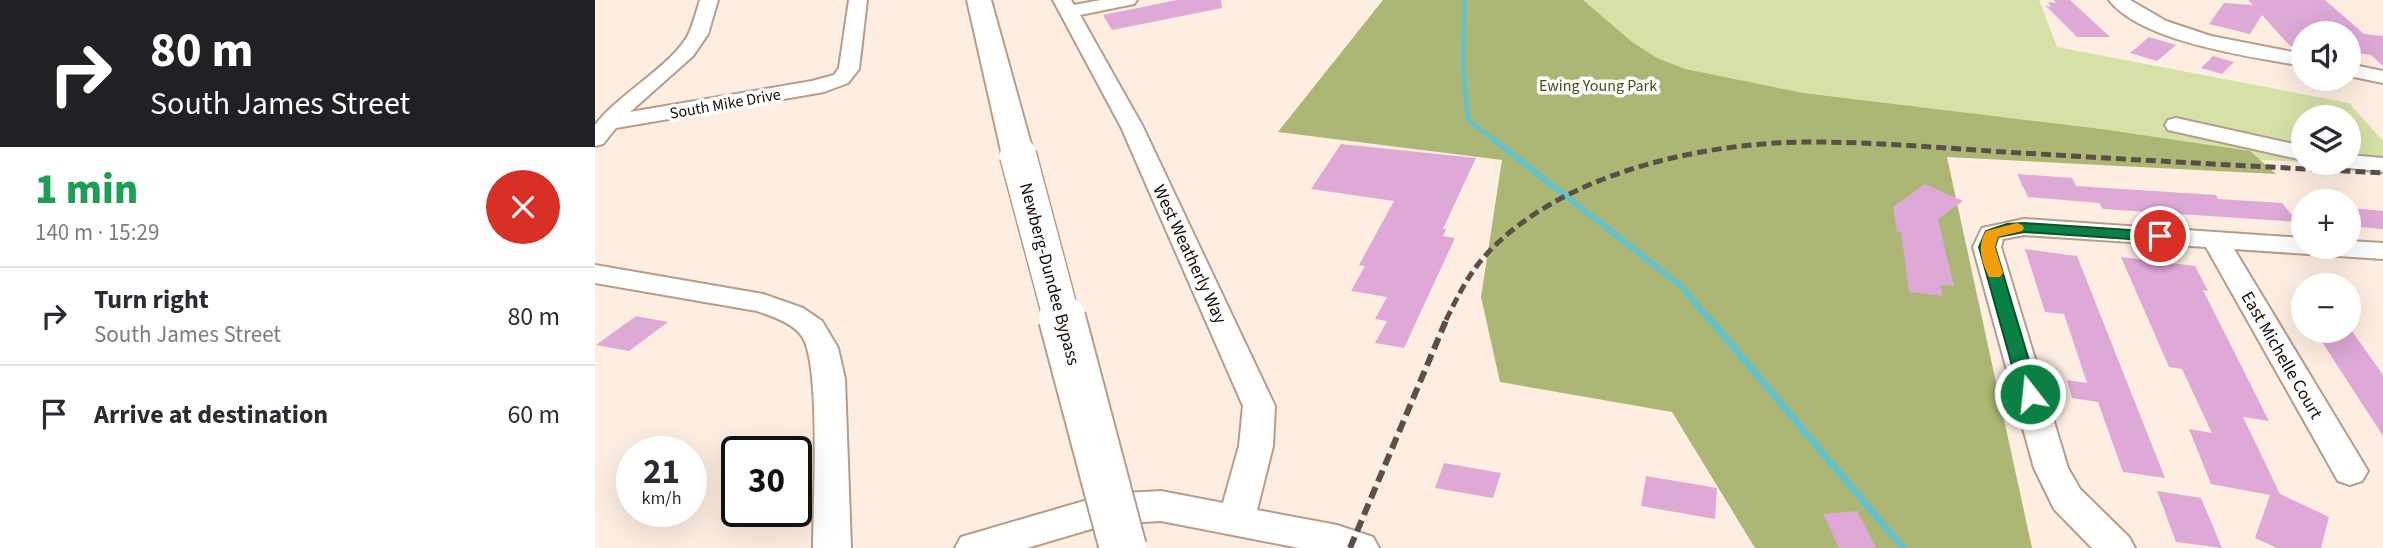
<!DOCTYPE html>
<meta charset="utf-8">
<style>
:root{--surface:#fff;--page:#f2f2f3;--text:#2b2b33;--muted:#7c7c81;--line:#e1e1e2}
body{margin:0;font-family:"Source Sans 3",sans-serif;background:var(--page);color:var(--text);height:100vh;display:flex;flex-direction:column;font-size:26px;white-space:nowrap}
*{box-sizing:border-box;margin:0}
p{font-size:23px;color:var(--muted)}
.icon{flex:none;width:38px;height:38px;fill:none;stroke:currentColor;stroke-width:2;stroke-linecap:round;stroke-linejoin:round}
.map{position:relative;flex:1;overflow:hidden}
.details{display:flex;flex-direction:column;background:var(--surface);width:595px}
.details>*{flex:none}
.guide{background:#202124;color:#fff;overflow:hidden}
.controls{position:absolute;left:1696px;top:21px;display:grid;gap:14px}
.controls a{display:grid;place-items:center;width:70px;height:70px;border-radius:50%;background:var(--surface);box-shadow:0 7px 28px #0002;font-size:35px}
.speed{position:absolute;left:21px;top:436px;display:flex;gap:14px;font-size:35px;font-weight:700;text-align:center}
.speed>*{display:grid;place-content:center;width:91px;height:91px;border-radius:50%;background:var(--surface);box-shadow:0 7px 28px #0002;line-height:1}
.speed small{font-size:18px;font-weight:400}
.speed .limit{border:4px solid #111;border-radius:10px;background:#fff;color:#111}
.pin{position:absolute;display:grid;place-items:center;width:60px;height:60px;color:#fff;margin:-30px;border:4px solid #fff;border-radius:50%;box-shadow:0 2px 7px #0007}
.me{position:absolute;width:77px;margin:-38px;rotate:344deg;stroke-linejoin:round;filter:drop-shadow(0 0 5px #0008)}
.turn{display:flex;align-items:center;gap:24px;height:147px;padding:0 35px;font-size:32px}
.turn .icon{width:91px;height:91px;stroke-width:2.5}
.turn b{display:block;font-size:49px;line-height:60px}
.round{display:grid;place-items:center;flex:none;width:74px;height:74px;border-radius:37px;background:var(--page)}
.head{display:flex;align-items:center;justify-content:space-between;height:119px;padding:0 35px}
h1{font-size:42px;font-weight:800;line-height:52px;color:#1e9e55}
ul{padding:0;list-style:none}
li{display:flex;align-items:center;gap:21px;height:98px;padding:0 35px;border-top:2px solid var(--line)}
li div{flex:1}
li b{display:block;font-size:26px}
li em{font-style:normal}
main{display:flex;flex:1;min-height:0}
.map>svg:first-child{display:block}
</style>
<main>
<section class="details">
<div class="guide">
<div class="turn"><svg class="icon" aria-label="right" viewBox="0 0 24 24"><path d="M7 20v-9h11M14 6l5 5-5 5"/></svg><div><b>80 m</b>South James Street</div></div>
</div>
<div class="head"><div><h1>1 min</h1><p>140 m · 15:29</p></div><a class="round" style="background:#d93025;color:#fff"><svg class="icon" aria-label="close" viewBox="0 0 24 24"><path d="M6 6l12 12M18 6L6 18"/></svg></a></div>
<ul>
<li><svg class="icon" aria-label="right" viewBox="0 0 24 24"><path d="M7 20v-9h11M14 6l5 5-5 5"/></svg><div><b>Turn right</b><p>South James Street</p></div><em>80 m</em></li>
<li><svg class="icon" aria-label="arrive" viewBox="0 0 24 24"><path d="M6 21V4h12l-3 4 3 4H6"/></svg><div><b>Arrive at destination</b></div><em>60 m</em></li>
</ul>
</section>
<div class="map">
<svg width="1788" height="548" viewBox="0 0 1788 548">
<rect width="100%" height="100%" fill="#feeee1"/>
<path fill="#d6e1a7" d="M 788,0 L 1444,0 L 1462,47 L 1754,103 L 1788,141 L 1788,167 L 1722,163 L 1754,163 L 1754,117 L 1708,117 L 1708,162 L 1239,138 L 683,132 Z"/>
<path fill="#acb775" d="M 788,0 L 988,0 L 1037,42 L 1062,58 L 1090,69 L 1208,93 L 1506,129 L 1655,151 L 1681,174 L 1352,157 L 1437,548 L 1160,548 L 1077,412 L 905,382 L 886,297 L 907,160 L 683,132 Z"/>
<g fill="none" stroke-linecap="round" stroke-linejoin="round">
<path stroke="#64c1c7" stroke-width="4.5" d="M 870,0 L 868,62 L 873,120 L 900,141"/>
<path stroke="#64c1c7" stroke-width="6" d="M 898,139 L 1086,286 L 1115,320"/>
<path stroke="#64c1c7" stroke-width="7" d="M 1114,318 L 1308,548"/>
</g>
<path fill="#dea8d7" d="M 582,0 L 626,0 L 627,8 L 517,30 L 508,15 Z
M 1459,0 L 1475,0 L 1515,37 L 1482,37 L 1450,5 L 1456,7 L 1453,2 L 1461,3 Z
M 1653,0 L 1730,0 L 1769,34 L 1788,36 L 1788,66 L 1776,55 L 1762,53 L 1754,45 L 1754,33 L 1708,33 L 1708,47 L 1695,46 L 1667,15 L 1655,34 L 1614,24 L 1629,3 L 1658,5 Z
M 1554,37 L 1581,45 L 1562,61 L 1535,53 Z
M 1618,56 L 1639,62 L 1627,74 L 1606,68 Z
M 746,144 L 881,158 L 848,229 L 851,229 L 848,236 L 860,238 L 809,348 L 780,343 L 792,321 L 780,319 L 792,297 L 756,291 L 770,266 L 764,265 L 799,201 L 716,189 Z
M 1422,174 L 1477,178 L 1481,186 L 1621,195 L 1623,199 L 1687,203 L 1703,222 L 1508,209 L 1504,203 L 1433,197 Z
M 1330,184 L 1368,201 L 1343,219 L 1359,286 L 1345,285 L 1348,296 L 1314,292 L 1306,232 L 1302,232 L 1298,207 Z
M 1754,208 L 1788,211 L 1788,229 L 1754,226 Z
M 1430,249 L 1482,256 L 1570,478 L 1528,472 L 1503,402 L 1477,398 L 1472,380 L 1492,383 L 1469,314 L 1450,312 Z
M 1526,257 L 1600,266 L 1613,291 L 1608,290 L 1674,421 L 1648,417 L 1685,494 L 1734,517 L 1726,548 L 1682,548 L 1660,538 L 1675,495 L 1616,484 L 1594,429 L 1617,433 L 1587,369 L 1574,367 Z
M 41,316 L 73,322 L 34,351 L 1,345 Z
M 1720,331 L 1757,331 L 1788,375 L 1788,436 Z
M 849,463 L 906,473 L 898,498 L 840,488 Z
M 1051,476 L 1122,488 L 1120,519 L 1046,506 Z
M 1562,491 L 1606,498 L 1627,548 L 1581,542 Z
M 1262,511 L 1281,548 L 1244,548 L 1228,514 Z"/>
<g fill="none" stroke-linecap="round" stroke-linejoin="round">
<defs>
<path id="minor" d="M 105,0 L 123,0 L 113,34 L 98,56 L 35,112 L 217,81 L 239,75 L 244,68 L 254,0 L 272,0 L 264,69 L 253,83 L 229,92 L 21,128 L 8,144 L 0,146 L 0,125 C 25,93 72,69 92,37 C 98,26 101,12 105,0 Z
M 458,0 L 476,0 L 479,5 L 506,0 L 542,0 L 539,4 L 485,15 L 548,127 L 680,406 L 678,446 L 662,510 L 742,525 L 778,537 L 784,548 L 704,548 L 566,521 L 513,524 L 432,548 L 360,548 L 366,537 L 513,494 L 566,491 L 628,503 L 644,446 L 648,406 L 526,127 Z
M 1514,0 L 1535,0 L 1571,21 L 1616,36 L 1708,54 L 1708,66 C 1657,57 1546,42 1514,0 Z
M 1754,64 L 1788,71 L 1788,83 L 1754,76 Z
M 1581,118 L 1708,146 L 1708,160 L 1573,130 L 1570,125 L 1573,120 Z
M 1754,155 L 1788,158 L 1788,172 L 1746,167 L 1743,163 L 1754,163 Z
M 1429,219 L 1708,238 L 1708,247 L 1754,247 L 1754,241 L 1788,243 L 1788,259 L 1639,249 L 1767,461 L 1773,471 L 1767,481 L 1755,485 L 1743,481 L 1611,247 L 1429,235 L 1408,239 L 1406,247 L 1473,468 L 1485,489 L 1534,537 L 1540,548 L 1497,548 L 1459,509 L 1439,468 L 1378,247 L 1387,228 Z
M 0,265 L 168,294 L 208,308 L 227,321 L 243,348 L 250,379 L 256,548 L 218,548 C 218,506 226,369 208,338 C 199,323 178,317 162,311 L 0,283 Z"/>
<path id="highway" d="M 372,0 L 396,0 L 439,155 L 435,162 L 423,165 L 411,162 L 407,155 Z"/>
</defs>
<use href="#minor" stroke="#b69d8a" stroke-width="4"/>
<use href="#highway" stroke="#b69d8a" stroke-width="4"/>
<use href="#minor" fill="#fff" fill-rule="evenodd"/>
<use href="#highway" fill="#fff" fill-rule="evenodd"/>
<path stroke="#5b5048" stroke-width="5" stroke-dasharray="10 5" stroke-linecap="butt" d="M 851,320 C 862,298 873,275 889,257 C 964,173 1108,142 1216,142 C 1292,142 1368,150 1444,154 C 1559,161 1673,167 1788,173"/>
<path stroke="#5b5048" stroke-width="6" stroke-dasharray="12 6" stroke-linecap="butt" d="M 755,548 L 852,318"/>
<defs>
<path id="highway-bridge-far1" d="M 423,155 L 467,320"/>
<path id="highway-bridge" d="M 467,318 L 528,548"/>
</defs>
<use href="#highway-bridge-far1" stroke="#b69d8a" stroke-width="39" stroke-linecap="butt"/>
<use href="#highway-bridge" stroke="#b69d8a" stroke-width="50" stroke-linecap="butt"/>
<use href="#highway-bridge-far1" stroke="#fff" stroke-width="36"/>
<use href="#highway-bridge" stroke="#fff" stroke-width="46"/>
</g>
<path fill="#0b8043" stroke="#07532c" stroke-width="2" d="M 1429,223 L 1565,232 L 1573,236 L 1565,241 L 1429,232 L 1403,237 L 1400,247 L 1444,394 L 1441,399 L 1428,399 L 1425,394 L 1384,247 L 1391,231 L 1412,224 Z"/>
<path fill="#f59e0b" d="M 1422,223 L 1427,225 L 1429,228 L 1427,231 L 1403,237 L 1400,247 L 1408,273 L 1405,277 L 1394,277 C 1386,261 1382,246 1391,231 Z"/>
<g text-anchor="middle" stroke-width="7" stroke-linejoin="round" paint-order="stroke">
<g font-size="16" fill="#474e1c" stroke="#fefefe">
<text x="1003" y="91">Ewing Young Park</text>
</g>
<g font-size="16" fill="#150c06" stroke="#fefefe">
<text transform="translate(130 103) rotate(-10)" y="6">South Mike Drive</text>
</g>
<g font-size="18" fill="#150c06" stroke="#fefefe">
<text transform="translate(595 254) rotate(65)" y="6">West Weatherly Way</text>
<text transform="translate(455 274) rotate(75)" y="6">Newberg-Dundee Bypass</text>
<text transform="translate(1687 355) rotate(60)" y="6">East Michelle Court</text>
</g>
</g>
</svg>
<div class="controls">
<a><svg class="icon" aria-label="sound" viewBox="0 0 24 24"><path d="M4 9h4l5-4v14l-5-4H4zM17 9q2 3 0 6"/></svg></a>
<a><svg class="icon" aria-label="layers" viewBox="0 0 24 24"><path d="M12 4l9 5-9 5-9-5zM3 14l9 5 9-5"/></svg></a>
<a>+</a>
<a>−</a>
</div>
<div class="speed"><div>21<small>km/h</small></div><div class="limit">30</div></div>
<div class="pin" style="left:1565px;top:236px;background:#d93025"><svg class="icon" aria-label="arrive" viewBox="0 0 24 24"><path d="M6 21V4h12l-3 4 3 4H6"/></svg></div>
<svg class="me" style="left:1435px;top:394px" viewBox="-20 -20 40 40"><circle r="17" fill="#0b8043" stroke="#fff" stroke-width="3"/><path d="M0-11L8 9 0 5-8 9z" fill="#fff"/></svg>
</div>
</main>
